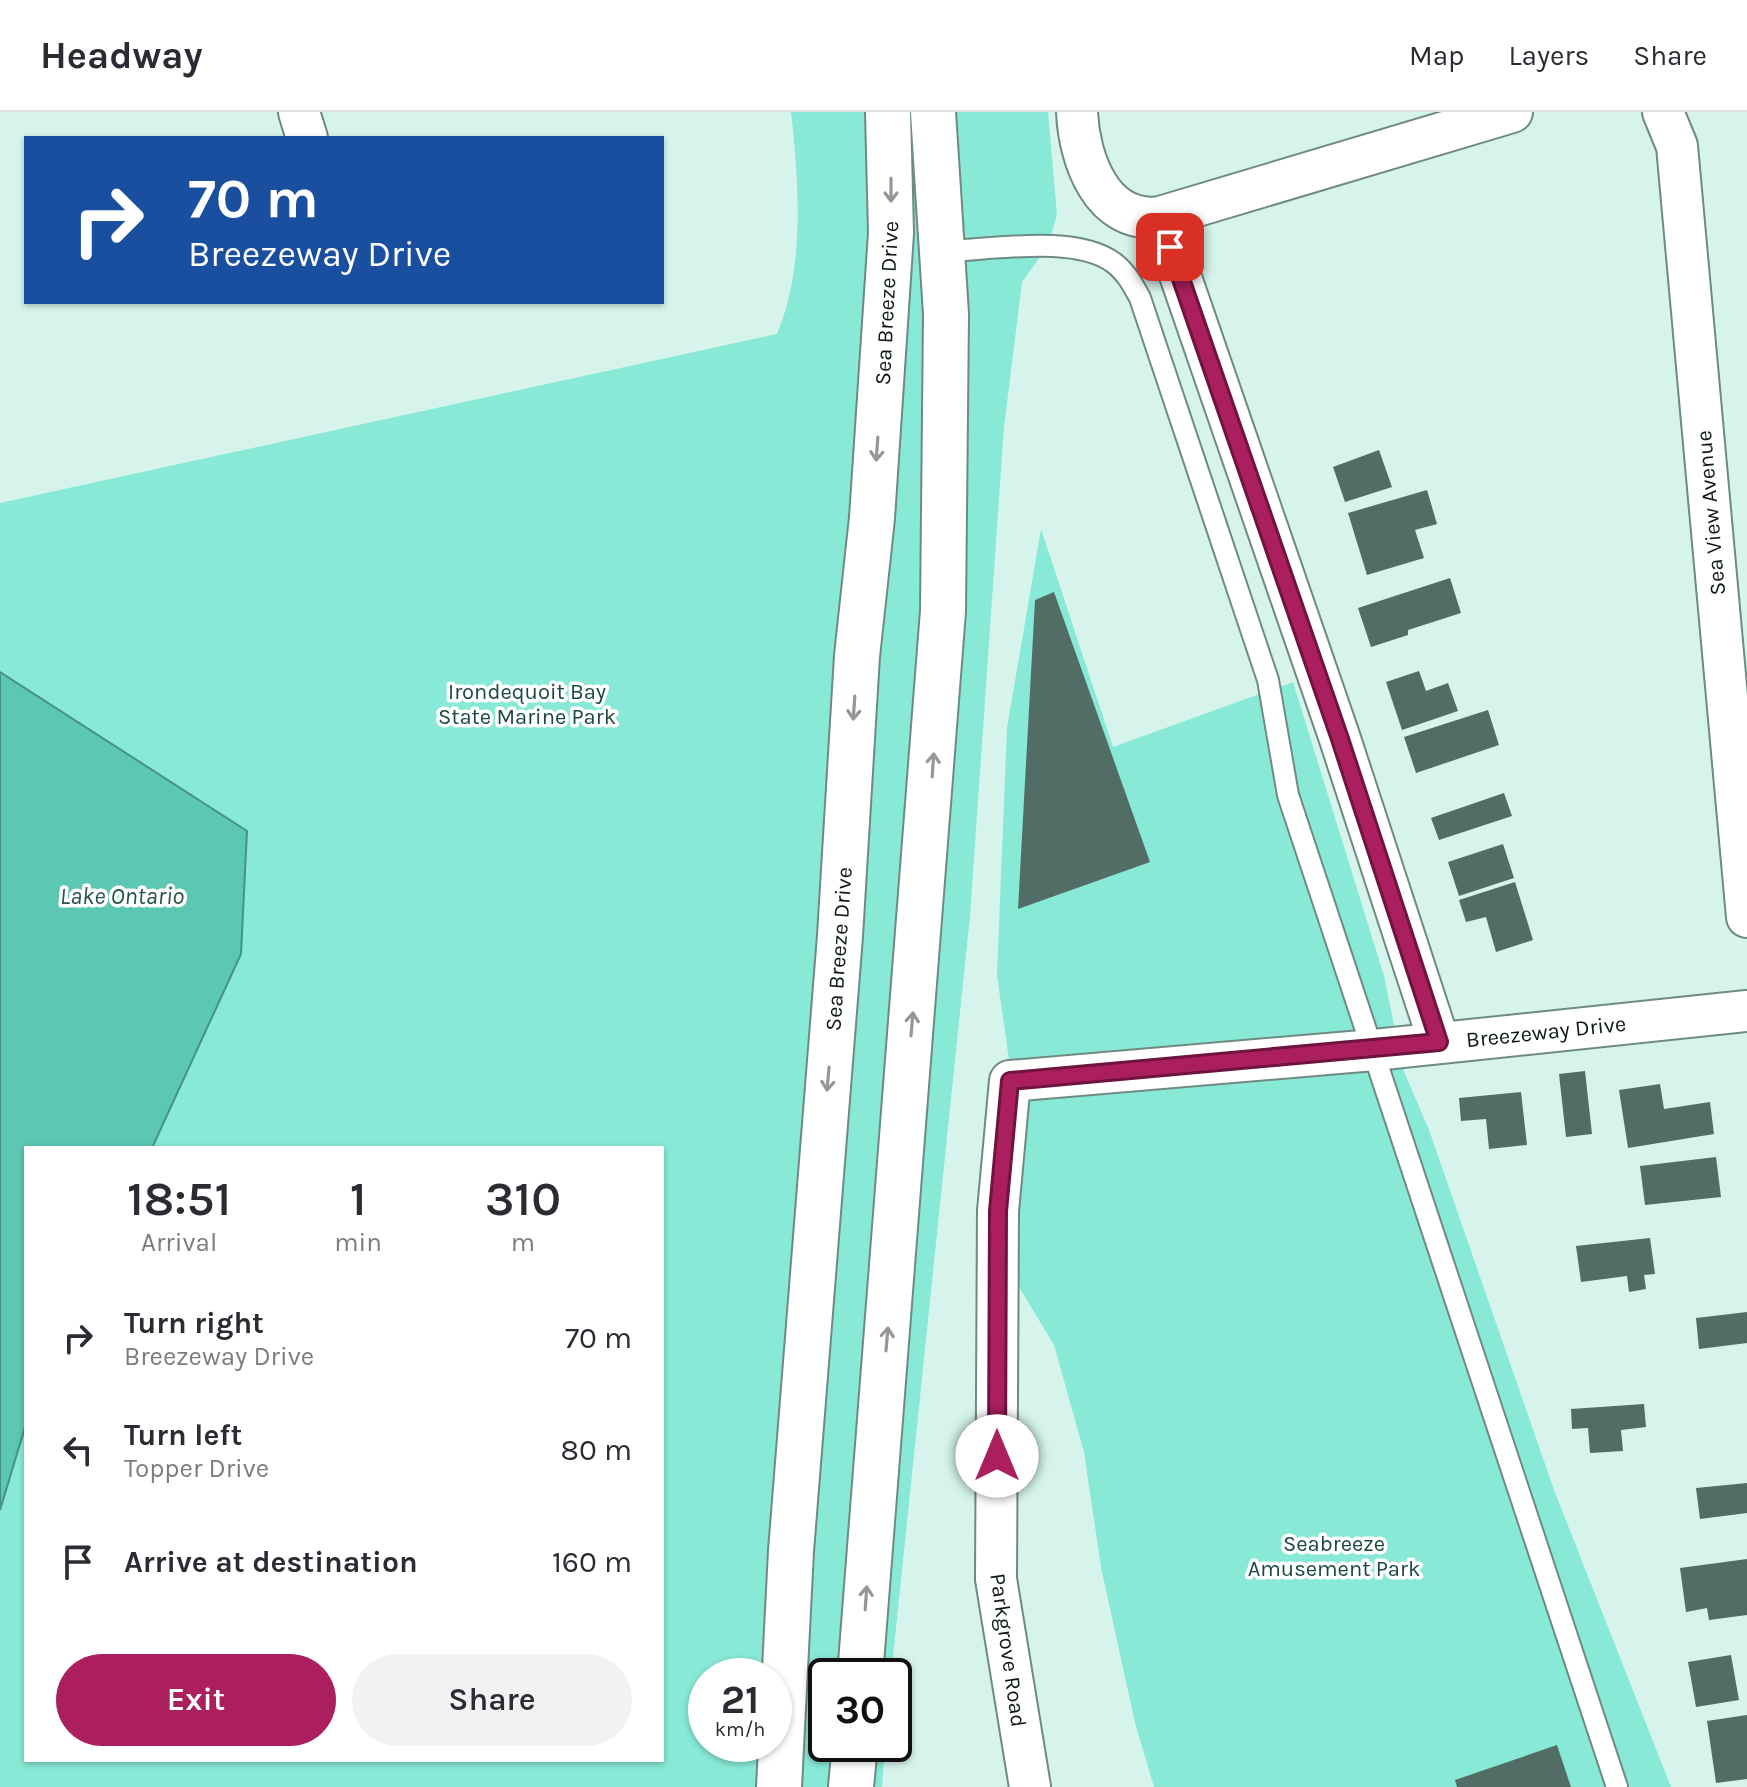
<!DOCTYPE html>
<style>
:root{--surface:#fff;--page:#f2f2f3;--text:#2b2b33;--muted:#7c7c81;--line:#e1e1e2;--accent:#ab1f5f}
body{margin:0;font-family:Karla,sans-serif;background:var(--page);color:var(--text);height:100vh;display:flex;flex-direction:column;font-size:30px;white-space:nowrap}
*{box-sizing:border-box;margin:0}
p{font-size:26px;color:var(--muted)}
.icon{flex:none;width:44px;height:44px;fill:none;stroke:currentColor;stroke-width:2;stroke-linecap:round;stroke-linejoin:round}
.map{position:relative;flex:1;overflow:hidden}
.panel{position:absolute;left:24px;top:1034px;width:640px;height:616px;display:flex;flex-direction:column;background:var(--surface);border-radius:0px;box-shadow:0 2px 6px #0004}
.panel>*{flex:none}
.hud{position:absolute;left:24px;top:24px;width:640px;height:168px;border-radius:0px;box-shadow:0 2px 6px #0004;background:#1a4fa0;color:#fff;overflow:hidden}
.speed{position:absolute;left:688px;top:1546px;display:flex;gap:16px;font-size:40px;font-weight:700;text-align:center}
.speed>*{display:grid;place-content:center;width:104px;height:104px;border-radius:50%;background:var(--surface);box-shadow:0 2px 6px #0004;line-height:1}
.speed small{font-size:20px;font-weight:400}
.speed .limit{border:4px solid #111;border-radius:12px;background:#fff;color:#111}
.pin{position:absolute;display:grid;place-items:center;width:68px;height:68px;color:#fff;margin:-34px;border-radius:16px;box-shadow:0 4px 12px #0006}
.me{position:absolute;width:88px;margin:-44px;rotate:0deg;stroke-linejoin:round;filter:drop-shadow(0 0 6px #0008)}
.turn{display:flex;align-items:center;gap:28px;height:168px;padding:0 32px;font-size:36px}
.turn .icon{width:104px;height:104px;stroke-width:2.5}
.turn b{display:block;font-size:56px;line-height:68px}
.eta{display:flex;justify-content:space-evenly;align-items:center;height:136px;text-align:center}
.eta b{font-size:48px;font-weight:600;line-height:56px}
.action{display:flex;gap:16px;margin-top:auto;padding:16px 32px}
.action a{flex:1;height:92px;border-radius:48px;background:var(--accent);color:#fff;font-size:32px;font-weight:600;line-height:92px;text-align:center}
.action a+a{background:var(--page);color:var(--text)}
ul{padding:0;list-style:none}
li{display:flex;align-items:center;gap:24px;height:112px;padding:0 32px}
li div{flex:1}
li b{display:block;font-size:30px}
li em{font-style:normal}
header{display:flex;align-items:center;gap:48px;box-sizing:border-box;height:112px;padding:0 40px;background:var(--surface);border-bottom:2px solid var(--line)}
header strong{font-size:38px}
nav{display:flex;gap:44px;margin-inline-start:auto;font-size:28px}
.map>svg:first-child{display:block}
</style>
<header>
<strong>Headway</strong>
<nav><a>Map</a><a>Layers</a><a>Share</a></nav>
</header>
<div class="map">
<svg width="1747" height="1675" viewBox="0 0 1747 1675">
<rect width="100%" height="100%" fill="#d6f4ec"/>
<path fill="#88e9d6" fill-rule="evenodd" d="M 791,0 L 1048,0 L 1057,103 L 1048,134 L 1022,170 L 1004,315 L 970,804 L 891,1564 L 826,1564 L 826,1632 L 885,1632 L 882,1675 L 0,1675 L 0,1398 L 26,1312 L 26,1648 L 662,1648 L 662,1036 L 152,1036 L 241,842 L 247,719 L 0,560 L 0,391 L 777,222 C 805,156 799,71 791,0 ZM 706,1564 L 774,1564 L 774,1632 L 706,1632 Z
M 1041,417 L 1113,635 L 1293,570 L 1384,864 L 1403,957 L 1429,1018 L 1554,1378 L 1671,1675 L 1154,1675 L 1135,1611 L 1101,1455 L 1084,1340 L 1054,1233 L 1016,1170 L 1013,976 L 997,863 L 1007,616 Z"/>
<path fill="#5cc7b3" stroke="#459384" stroke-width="2" d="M 0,560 L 247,719 L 241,842 L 152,1036 L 26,1036 L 26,1312 L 0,1398 Z"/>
<path fill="#526c66" d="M 1379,338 L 1392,375 L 1345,390 L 1333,355 Z
M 1427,378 L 1437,412 L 1415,418 L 1424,446 L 1367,463 L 1348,401 Z
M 1450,466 L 1461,501 L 1408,518 L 1408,523 L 1371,535 L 1358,496 Z
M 1054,480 L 1150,750 L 1018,797 L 1035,488 Z
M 1419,559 L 1426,579 L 1448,571 L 1458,599 L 1402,618 L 1386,570 Z
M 1488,598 L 1499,633 L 1416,661 L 1404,625 Z
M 1504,681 L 1512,704 L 1439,728 L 1431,706 Z
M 1503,732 L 1514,766 L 1459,784 L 1448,750 Z
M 1515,770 L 1533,828 L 1496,840 L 1486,805 L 1466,810 L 1459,788 Z
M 1585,959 L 1592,1022 L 1566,1025 L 1559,962 Z
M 1660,972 L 1664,997 L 1710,990 L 1714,1022 L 1628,1036 L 1619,978 Z
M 1521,980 L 1527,1033 L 1489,1037 L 1486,1007 L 1461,1009 L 1459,986 Z
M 1716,1045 L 1721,1085 L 1645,1093 L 1640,1054 Z
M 1650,1126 L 1655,1162 L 1644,1163 L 1646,1177 L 1629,1180 L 1627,1164 L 1581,1170 L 1576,1134 Z
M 1747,1200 L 1747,1231 L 1699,1237 L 1696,1206 Z
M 1644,1292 L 1646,1315 L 1621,1318 L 1623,1339 L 1590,1341 L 1588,1316 L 1572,1317 L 1571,1297 Z
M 1747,1371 L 1747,1401 L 1700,1407 L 1696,1376 Z
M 1747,1447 L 1747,1503 L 1709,1508 L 1707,1496 L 1686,1500 L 1680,1456 Z
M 1731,1543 L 1739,1588 L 1696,1595 L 1688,1550 Z
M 1747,1603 L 1747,1667 L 1716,1671 L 1707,1609 Z
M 1557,1633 L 1571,1675 L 1457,1675 L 1455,1668 Z"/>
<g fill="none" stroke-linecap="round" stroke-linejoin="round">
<defs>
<path id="service" d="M 944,139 C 991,138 1075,122 1114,151 C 1126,160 1133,173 1140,186 L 1268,568 L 1288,683 L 1617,1675"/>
<path id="minor" d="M 299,0 L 307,26
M 1077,0 C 1079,47 1102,113 1160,105 L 1339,624 L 1439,930
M 1663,0 L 1677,34 L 1747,805
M 1160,105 L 1512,0
M 1030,1675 L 996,1467 L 998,1099 L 1010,969 L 1374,938 L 1747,899"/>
<path id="primary" d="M 860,1564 L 943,499 L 946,202 L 933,0
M 779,1675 L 791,1439 L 840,824 L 857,544 L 872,406 L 891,121 L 888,0
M 851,1675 L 855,1632"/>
</defs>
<use href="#service" stroke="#6f8a83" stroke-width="24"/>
<use href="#minor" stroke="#6f8a83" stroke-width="44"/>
<use href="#primary" stroke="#6f8a83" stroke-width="48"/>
<use href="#service" stroke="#fff" stroke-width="20"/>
<use href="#minor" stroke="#fff" stroke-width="40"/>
<use href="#primary" stroke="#fff" stroke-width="44"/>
</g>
<defs><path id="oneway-shaft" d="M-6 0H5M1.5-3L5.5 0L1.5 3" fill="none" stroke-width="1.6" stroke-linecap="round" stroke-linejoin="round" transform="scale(2)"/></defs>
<g stroke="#939897">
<use href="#oneway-shaft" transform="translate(891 78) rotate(90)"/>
<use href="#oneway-shaft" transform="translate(877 337) rotate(94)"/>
<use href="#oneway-shaft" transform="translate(854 596) rotate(94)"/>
<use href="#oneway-shaft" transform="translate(933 653) rotate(-86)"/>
<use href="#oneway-shaft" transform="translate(912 912) rotate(-85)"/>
<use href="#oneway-shaft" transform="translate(828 967) rotate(95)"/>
<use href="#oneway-shaft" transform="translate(887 1227) rotate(-85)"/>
<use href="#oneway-shaft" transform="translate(866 1486) rotate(-86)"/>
</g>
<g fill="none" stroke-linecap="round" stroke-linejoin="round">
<defs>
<path id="route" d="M 997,1344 L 998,1099 L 1010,969 L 1439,930 L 1339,624 L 1170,135"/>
</defs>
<use href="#route" stroke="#6f143e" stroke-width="20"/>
<use href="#route" stroke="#ab1f5f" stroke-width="14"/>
</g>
<g text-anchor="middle" stroke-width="7" stroke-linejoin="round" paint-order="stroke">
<g font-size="22" fill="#0e1917" stroke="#fff">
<text transform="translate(886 191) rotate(-87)" y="8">Sea Breeze Drive</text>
<text transform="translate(1710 401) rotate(-95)" y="8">Sea View Avenue</text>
<text transform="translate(838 837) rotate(-86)" y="8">Sea Breeze Drive</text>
<text transform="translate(1546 919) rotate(-6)" y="8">Breezeway Drive</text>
<text transform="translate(1009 1538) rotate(82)" y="8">Parkgrove Road</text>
</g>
<g font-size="22" fill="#1a4941" stroke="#fff">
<text x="527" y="587">Irondequoit Bay<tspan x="527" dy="25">State Marine Park</tspan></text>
<text x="1334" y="1439">Seabreeze<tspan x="1334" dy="25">Amusement Park</tspan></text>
</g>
<g font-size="24" font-style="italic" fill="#26544b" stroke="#fff">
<text x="122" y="792">Lake Ontario</text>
</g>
</g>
</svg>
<div class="speed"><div>21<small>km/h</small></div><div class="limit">30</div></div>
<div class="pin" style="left:1170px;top:135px;background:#d93025"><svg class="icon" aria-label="arrive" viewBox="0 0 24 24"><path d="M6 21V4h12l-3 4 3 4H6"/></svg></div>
<svg class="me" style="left:997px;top:1344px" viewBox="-20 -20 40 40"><circle r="19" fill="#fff"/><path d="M0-13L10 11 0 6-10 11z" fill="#ab1f5f"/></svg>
<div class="hud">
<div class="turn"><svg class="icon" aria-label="right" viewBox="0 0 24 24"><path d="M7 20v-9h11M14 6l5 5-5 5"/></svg><div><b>70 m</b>Breezeway Drive</div></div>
</div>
<section class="panel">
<div class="eta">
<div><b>18:51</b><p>Arrival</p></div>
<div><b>1</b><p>min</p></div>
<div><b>310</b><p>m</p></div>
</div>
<ul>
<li><svg class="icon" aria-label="right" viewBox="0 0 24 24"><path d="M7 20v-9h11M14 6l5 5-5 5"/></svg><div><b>Turn right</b><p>Breezeway Drive</p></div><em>70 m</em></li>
<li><svg class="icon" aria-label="left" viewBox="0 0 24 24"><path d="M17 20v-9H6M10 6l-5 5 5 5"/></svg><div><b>Turn left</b><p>Topper Drive</p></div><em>80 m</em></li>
<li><svg class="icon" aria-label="arrive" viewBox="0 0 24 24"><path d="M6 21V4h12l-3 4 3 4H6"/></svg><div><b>Arrive at destination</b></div><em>160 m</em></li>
</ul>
<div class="action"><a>Exit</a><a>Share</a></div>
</section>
</div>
